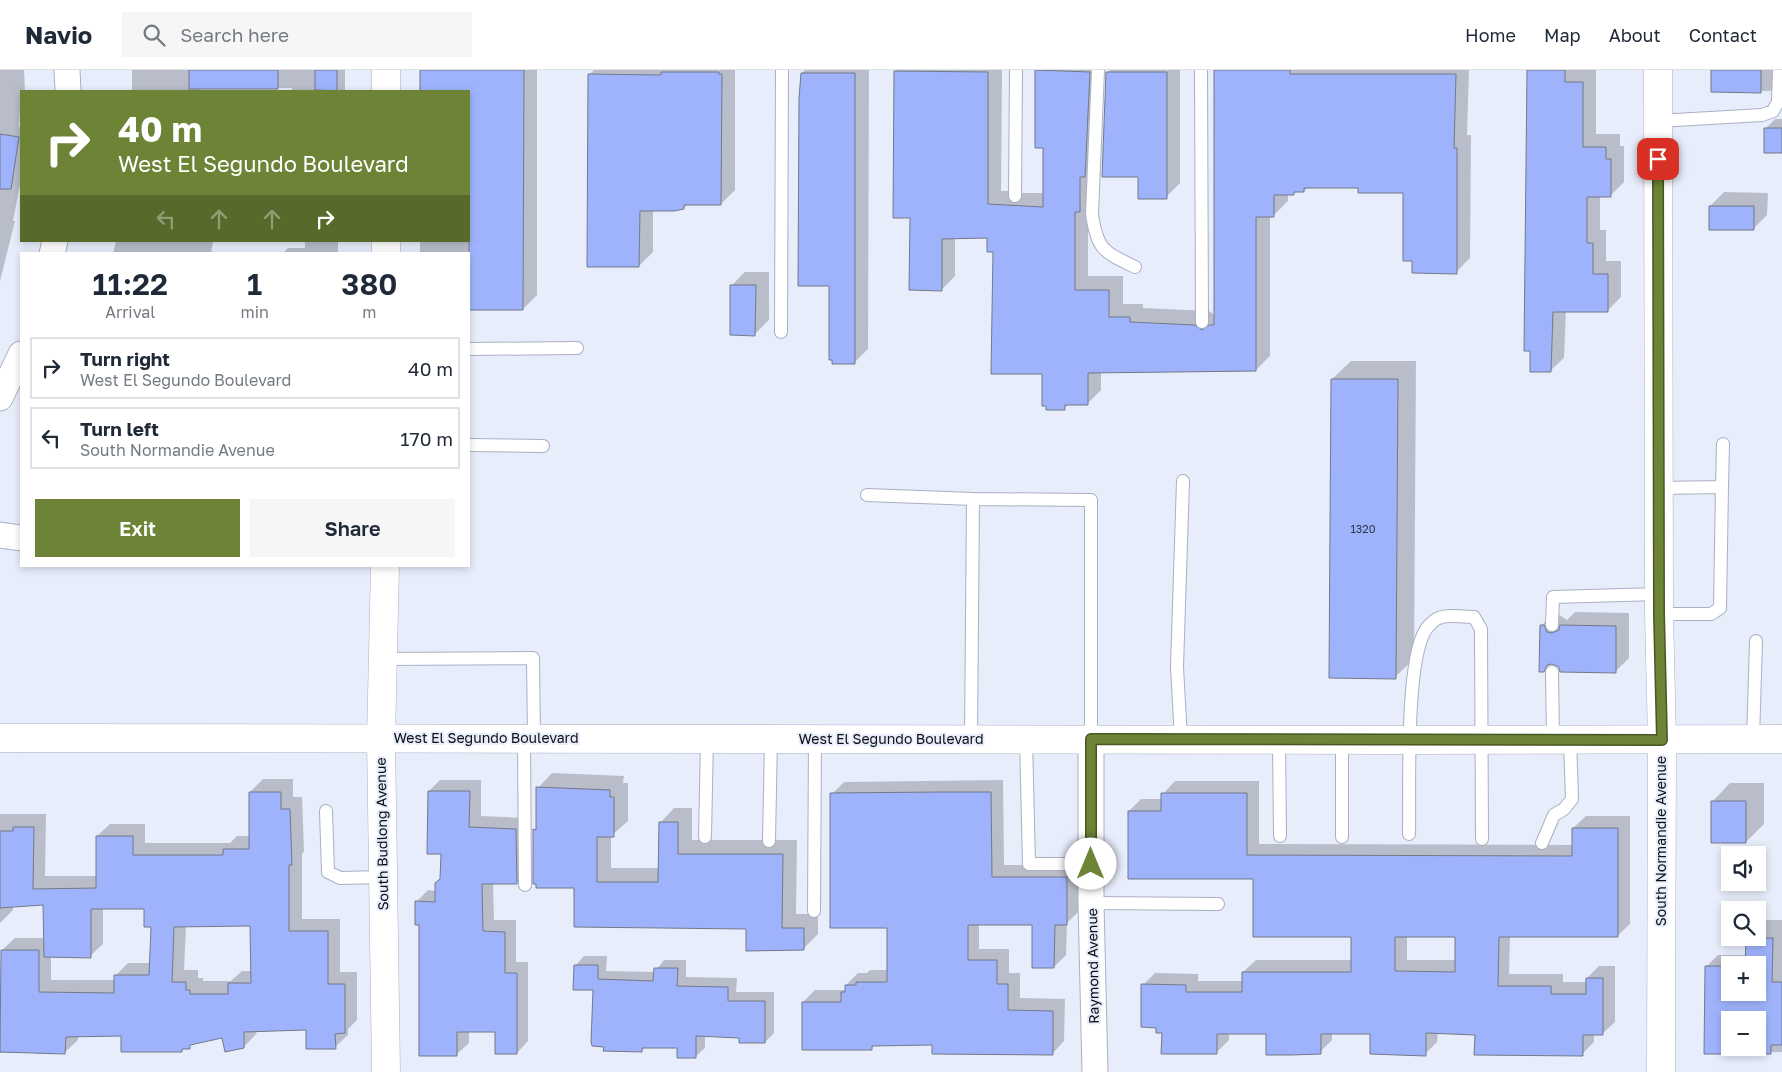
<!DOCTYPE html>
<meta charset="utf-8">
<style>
:root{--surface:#fff;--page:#f6f6f7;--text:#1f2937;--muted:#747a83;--line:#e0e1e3;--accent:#6d8436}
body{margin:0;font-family:"Golos Text",sans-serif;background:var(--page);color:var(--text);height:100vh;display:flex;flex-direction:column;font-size:19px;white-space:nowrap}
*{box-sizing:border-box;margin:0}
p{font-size:16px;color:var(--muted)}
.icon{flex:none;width:28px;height:28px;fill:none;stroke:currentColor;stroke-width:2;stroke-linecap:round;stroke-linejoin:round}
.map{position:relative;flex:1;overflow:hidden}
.side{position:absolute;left:20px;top:182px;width:450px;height:315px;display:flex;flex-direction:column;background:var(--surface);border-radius:0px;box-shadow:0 2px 8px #0003}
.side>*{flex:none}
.guide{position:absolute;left:20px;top:20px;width:450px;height:152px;border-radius:0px;box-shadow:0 2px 8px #0003;background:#6d8436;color:#fff;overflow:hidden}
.tools{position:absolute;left:1721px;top:776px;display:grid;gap:10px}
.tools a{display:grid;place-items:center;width:45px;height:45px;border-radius:0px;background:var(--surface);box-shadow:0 2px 8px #0003;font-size:25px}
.pin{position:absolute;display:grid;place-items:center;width:42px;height:42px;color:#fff;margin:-21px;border-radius:10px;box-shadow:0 2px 8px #0006}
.me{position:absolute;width:55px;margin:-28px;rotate:0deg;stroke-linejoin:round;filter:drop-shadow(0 0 4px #0008)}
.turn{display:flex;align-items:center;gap:18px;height:105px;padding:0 15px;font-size:22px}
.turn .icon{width:65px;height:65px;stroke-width:2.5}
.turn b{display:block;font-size:35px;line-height:42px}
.lanes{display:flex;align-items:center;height:48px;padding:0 15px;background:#0003;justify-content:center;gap:25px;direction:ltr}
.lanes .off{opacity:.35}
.eta{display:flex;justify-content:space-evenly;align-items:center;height:85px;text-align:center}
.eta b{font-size:30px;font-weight:600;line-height:35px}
.button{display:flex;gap:10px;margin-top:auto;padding:10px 15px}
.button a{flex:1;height:58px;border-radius:0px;background:var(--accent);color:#fff;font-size:20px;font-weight:600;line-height:58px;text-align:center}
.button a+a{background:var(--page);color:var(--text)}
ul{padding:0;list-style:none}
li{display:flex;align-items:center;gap:15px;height:62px;margin:0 10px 8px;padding:0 5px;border:2px solid var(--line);border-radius:0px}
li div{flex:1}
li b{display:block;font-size:19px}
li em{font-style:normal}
header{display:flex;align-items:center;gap:30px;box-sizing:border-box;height:70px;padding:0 25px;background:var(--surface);border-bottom:1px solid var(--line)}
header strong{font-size:24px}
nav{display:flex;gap:28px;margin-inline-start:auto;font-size:18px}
.search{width:350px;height:45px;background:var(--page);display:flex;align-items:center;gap:12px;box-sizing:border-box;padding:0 18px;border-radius:0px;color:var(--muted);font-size:19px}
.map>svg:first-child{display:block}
</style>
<header>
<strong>Navio</strong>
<div class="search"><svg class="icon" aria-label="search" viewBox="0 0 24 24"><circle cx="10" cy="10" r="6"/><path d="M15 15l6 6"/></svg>Search here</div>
<nav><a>Home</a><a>Map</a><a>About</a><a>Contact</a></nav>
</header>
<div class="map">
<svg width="1782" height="1002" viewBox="0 0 1782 1002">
<rect width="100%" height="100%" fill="#e8edfc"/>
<path fill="#0003" fill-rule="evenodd" d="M 0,0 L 24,0 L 25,20 L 21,21 L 19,57 L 21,57 L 21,109 L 13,151 L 15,151 L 0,211 Z
M 132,0 L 225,0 L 199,18 L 199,21 L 132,21 Z
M 244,0 L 345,0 L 345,21 L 292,21 L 292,18 L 244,18 Z
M 421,0 L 537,0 L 537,225 L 523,239 L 469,239 L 469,184 L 420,184 L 420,171 L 469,171 L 469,21 L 421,21 Z
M 594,0 L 735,0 L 735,120 L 721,134 L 688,134 L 684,138 L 653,139 L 653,182 L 639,196 L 589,5 Z
M 805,0 L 869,0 L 868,279 L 854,293 L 833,289 L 830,215 L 802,3 Z
M 897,0 L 1002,0 L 1001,121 L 1019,121 L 1019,123 L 1044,123 L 1044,77 L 1036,77 L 1036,0 L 1103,0 L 1088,132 L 1088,206 L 1123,206 L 1123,234 L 1143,234 L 1143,238 L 1209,241 L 1216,246 L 1216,0 L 1469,0 L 1467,65 L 1471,65 L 1470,188 L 1456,202 L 1404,121 L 1359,117 L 1308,117 L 1304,121 L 1288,124 L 1288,131 L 1274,145 L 1270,145 L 1270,286 L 1256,300 L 1101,302 L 1101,320 L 1087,334 L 1069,334 L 1064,338 L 1044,303 L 988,167 L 955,167 L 955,206 L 941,220 L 911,146 Z
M 1110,0 L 1180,0 L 1180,113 L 1166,127 L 1140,106 L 1107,3 Z
M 1528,0 L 1596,0 L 1596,64 L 1620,64 L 1620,76 L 1624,76 L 1624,112 L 1610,126 L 1600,126 L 1600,160 L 1606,160 L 1606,191 L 1621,191 L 1621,227 L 1608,240 L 1566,240 L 1564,288 L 1550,301 Z
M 1713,0 L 1782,0 L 1782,9 L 1770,21 L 1712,21 Z
M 1775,49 L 1782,49 L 1782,83 L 1765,59 Z
M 1724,122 L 1768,123 L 1767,145 L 1753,159 L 1710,136 Z
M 116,171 L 213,171 L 211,184 L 113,184 Z
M 305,171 L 338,171 L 338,184 L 277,184 L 283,183 L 288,178 L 305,178 Z
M 745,202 L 769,202 L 769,250 L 755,264 L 731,216 Z
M 1351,291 L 1416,291 L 1414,589 L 1395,607 L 1332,309 Z
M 1555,542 L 1567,550 L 1575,542 L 1629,543 L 1629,588 L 1615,602 L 1560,597 L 1551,593 L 1543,601 L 1541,556 Z
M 552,703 L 624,706 L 623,713 L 628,713 L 628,751 L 611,766 L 611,798 L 660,798 L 660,753 L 674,738 L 692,738 L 692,770 L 797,770 L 796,844 L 818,844 L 818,864 L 803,879 L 747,857 L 575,817 L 534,760 L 537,757 L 538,718 Z
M 263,709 L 293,709 L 293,727 L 302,727 L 304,781 L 302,784 L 302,849 L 340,849 L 340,902 L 357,902 L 357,950 L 348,959 L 348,965 L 335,977 L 307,958 L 257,960 L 256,964 L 244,977 L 223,967 L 194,973 L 181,981 L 122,965 L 78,966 L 78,970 L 65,982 L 0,983 L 2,880 L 15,868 L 45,868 L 44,833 L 13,836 L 13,840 L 0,853 L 0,744 L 46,744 L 45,806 L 98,806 L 97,766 L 110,754 L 145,754 L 145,773 L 230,773 L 237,766 L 251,766 L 250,722 ZM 103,838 L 145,838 L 152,856 L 151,893 L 128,893 L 116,905 L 116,910 L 51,910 L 51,886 L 90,886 L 103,874 ZM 186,856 L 251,856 L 252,901 L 242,901 L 231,911 L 203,911 L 203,908 L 198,908 L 198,900 L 184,900 Z
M 440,710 L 481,710 L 481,746 L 528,748 L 528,801 L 516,813 L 493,813 L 494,850 L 516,850 L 516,892 L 528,892 L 528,971 L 517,983 L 496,960 L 469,960 L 469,973 L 457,984 L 416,832 L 428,820 L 436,821 L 441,809 L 443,783 L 429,721 Z
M 1003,710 L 1004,795 L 1079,795 L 1079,841 L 1067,853 L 1066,885 L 1054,897 L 1034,854 L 979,854 L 979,879 L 1009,879 L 1009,903 L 1020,903 L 1020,928 L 1065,929 L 1064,971 L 1052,984 L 933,973 L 875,974 L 871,979 L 803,932 L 815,920 L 846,920 L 846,915 L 858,903 L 867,903 L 870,900 L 889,900 L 888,857 L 832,724 L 844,712 Z
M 1175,711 L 1259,711 L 1259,774 L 1573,775 L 1573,758 L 1586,746 L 1630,746 L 1630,854 L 1617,866 L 1510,866 L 1509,904 L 1563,904 L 1563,912 L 1587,912 L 1587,908 L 1599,896 L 1615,896 L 1615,952 L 1602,964 L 1594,964 L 1594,972 L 1582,984 L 1476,963 L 1438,962 L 1437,972 L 1425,984 L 1372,963 L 1332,963 L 1332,970 L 1320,982 L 1267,963 L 1229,963 L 1229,970 L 1217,982 L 1163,962 L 1157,957 L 1143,915 L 1155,903 L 1198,904 L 1198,911 L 1243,911 L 1243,902 L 1256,890 L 1352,890 L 1352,866 L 1254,808 L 1129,741 L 1141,729 L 1163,729 L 1163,724 ZM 1407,866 L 1457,866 L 1456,890 L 1407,890 Z
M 1730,713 L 1764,713 L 1764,754 L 1746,772 L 1712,732 Z
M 1759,850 L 1782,850 L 1782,982 L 1706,983 L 1706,897 L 1718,885 L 1747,885 L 1747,868 L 1758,868 ZM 1730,895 L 1758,895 L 1758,922 L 1730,922 ZM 1730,950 L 1758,950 L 1758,978 L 1730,978 Z
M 584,886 L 607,886 L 606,901 L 655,902 L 664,890 L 686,890 L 686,907 L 737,908 L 736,922 L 774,922 L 774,963 L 765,972 L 740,966 L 705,965 L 705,978 L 695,987 L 678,977 L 645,977 L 642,981 L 575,896 Z"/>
<path fill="#9eb3fb" stroke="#737989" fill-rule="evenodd" d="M 189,0 L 278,0 L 278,19 L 189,19 Z
M 315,0 L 337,0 L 337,21 L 315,20 Z
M 420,0 L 524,0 L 523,240 L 469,240 L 469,21 L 420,21 Z
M 1035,0 L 1090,2 L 1085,107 L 1080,107 L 1080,142 L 1075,142 L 1075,220 L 1109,220 L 1109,247 L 1130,247 L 1130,252 L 1195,255 L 1202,260 L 1209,255 L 1214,255 L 1214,0 L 1290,0 L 1290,4 L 1456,4 L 1454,78 L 1457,78 L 1457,204 L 1412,203 L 1412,191 L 1403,191 L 1403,123 L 1358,123 L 1358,118 L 1304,118 L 1304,122 L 1294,122 L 1294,125 L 1274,125 L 1274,147 L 1256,147 L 1256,301 L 1088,303 L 1088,335 L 1065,335 L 1065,340 L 1046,340 L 1046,336 L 1042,336 L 1042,304 L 991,304 L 993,182 L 987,182 L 987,168 L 942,169 L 942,221 L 909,220 L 910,148 L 893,148 L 894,1 L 988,2 L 988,134 L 1043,137 L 1043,78 L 1035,78 Z
M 1527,0 L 1565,0 L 1565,12 L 1583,12 L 1583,77 L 1606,77 L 1606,89 L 1611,89 L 1611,127 L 1587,127 L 1587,173 L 1593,173 L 1593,204 L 1608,204 L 1608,242 L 1553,242 L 1551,302 L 1530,302 L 1530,281 L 1524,281 Z
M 1711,0 L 1761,0 L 1761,23 L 1711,22 Z
M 661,2 L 719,2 L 719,4 L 722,4 L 721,135 L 684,135 L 684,139 L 674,141 L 640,141 L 639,197 L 587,197 L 588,4 L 661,5 Z
M 1106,2 L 1167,2 L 1167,129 L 1138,129 L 1138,107 L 1102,107 Z
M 801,3 L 855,3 L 855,294 L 832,294 L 832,290 L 829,290 L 829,216 L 798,216 L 799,28 Z
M 1764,58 L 1782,58 L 1782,83 L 1764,83 Z
M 0,64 L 19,67 L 11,119 L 0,119 Z
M 1709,136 L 1754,136 L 1754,160 L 1709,160 Z
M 730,215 L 756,215 L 755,266 L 730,265 Z
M 1331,309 L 1398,309 L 1396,609 L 1329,608 Z
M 1540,555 L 1544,555 L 1547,562 L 1552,563 L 1559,560 L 1560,555 L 1616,556 L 1616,603 L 1560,602 L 1559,597 L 1552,594 L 1547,595 L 1544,602 L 1539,602 Z
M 536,717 L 610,720 L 610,727 L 614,727 L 614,767 L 597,767 L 597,812 L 658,812 L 659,752 L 678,752 L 678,784 L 783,784 L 782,858 L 804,858 L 804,880 L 746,881 L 746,859 L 574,857 L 574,818 L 536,818 L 536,814 L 533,814 L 533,759 L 536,760 Z
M 428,721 L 470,721 L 469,757 L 516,759 L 517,814 L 482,814 L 483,861 L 505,862 L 505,903 L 517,903 L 517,984 L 495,984 L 495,962 L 457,962 L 457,986 L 419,986 L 419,855 L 415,855 L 415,831 L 435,832 L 435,813 L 440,809 L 441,784 L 427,784 Z
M 249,722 L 281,722 L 281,739 L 290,739 L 292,795 L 289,795 L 289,861 L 328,861 L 328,914 L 345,914 L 345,963 L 335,964 L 336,979 L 306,979 L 306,960 L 244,962 L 244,978 L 225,982 L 222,968 L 190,975 L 190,979 L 182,979 L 182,982 L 121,982 L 121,966 L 66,967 L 65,984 L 0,982 L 1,880 L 39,880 L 39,922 L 114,923 L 114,905 L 149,905 L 151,857 L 144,857 L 144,839 L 91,839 L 91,888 L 44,887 L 43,835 L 0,838 L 0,761 L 13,761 L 13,757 L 34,757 L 33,819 L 96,818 L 96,766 L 133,766 L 133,785 L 223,785 L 223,779 L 249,779 ZM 174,857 L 250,856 L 251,913 L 228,913 L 228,924 L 190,924 L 190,920 L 186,920 L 186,912 L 172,912 Z
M 940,722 L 991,722 L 992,807 L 1067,807 L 1067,855 L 1055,855 L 1054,898 L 1032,898 L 1032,855 L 968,855 L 968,890 L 997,890 L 997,914 L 1008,914 L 1008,940 L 1053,941 L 1053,985 L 932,984 L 932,975 L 872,976 L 872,980 L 802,980 L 802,932 L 841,932 L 841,922 L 845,922 L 845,915 L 856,915 L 856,912 L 887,912 L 887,858 L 830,858 L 830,723 Z
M 1161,723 L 1247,723 L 1247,785 L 1572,786 L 1572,758 L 1618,758 L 1618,867 L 1499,867 L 1498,916 L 1551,916 L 1551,924 L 1586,924 L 1586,908 L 1603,908 L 1603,965 L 1583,965 L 1583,986 L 1474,985 L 1475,965 L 1426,963 L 1426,986 L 1370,984 L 1370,964 L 1321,964 L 1321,984 L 1291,985 L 1266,985 L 1266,964 L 1217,964 L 1217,984 L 1161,984 L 1162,963 L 1156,963 L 1156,958 L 1141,957 L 1141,914 L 1186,915 L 1186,922 L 1242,922 L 1242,902 L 1351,902 L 1351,867 L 1253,867 L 1253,809 L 1128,809 L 1128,741 L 1161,741 ZM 1395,867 L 1455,867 L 1455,902 L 1395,901 Z
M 1711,731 L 1746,731 L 1746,773 L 1711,773 Z
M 1746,868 L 1773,868 L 1772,912 L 1782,912 L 1782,975 L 1771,975 L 1771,984 L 1704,984 L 1705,896 L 1730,896 L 1730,922 L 1758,922 L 1758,895 L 1745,895 ZM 1730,950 L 1758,950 L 1758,978 L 1730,978 Z
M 574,895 L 598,895 L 598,909 L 653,911 L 654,898 L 678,898 L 677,916 L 728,917 L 728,931 L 765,931 L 765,973 L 739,973 L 739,968 L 696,966 L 696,988 L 677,988 L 677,978 L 642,978 L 642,982 L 603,981 L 604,977 L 592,976 L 591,972 L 593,920 L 573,920 Z"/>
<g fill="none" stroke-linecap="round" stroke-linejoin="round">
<defs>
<path id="lane" d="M 1098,0 L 1092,144 C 1097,180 1104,182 1135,197
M 1201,0 L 1202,252
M 1658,51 L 1762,45 L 1773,41 L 1778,32 L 1779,0
M 1015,126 L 1016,0
M 781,262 L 782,0
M 469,279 L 577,278
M 469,375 L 543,376
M 1722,417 L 1723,374
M 867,425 L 973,429
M 1659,544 L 1711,544 L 1720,538 L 1722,417 L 1659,418
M 1552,555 L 1553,527 L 1659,524
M 383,589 L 533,588 L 534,668
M 1552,602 L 1553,669
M 524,668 L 525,815
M 971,669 L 973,429 L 1091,430 L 1091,669
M 1026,669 L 1029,794 L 1091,794
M 1181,669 L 1177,597 L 1183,411
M 1753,669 L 1756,571
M 1279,670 L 1280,766
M 1342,670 L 1342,767
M 326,741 L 328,802 L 340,808 L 382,807
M 1409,764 C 1410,720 1405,595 1425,561 C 1427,557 1435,549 1439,548 C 1448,544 1464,547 1474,547 L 1481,559 L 1482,769
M 705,767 L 707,668
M 769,771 L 771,668
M 1542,773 L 1554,745 L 1564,739 L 1572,729 L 1570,669
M 1091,833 L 1218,834
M 814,841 L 815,668"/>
<path id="street" d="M 67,0 L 68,21
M 52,184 L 55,171
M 0,328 L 21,284
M 0,465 L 21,468
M 1091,669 L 1091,833 L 1095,1002"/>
<path id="secondary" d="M 1658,0 L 1659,544 L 1662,669 L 1661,1002
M 386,21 L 386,0
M 386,184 L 386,171
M 385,496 L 381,669 L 386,1002"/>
<path id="primary" d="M 0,668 L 1400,670 L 1782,669"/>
</defs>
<use href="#lane" stroke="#aab0c1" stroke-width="14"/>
<use href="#street" stroke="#aab0c1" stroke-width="27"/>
<use href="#secondary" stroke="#aab0c1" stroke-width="29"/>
<use href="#primary" stroke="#aab0c1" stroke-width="29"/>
<use href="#lane" stroke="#fff" stroke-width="12"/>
<use href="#street" stroke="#fff" stroke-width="25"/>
<use href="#secondary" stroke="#fff" stroke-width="28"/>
<use href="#primary" stroke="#fff" stroke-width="28"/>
</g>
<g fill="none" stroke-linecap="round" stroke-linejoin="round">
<defs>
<path id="route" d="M 1091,794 L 1091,669 L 1662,670 L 1659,544 L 1658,89"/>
</defs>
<use href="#route" stroke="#475623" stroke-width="12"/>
<use href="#route" stroke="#6d8436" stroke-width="9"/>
</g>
<g text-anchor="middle" stroke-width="4" stroke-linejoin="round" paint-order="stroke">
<g font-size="11" fill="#31384e">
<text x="1363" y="463">1320</text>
</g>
<g font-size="14" fill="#0d0f15" stroke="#e8edfc">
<text x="486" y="673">West El Segundo Boulevard</text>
<text x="891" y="674">West El Segundo Boulevard</text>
<text transform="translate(382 764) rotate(-91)" y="5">South Budlong Avenue</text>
<text transform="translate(1661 771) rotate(-90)" y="5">South Normandie Avenue</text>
<text transform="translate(1093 896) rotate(-91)" y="5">Raymond Avenue</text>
</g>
</g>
</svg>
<div class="tools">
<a><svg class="icon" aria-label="sound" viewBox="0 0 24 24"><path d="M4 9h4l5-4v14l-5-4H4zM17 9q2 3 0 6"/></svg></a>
<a><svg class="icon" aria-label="search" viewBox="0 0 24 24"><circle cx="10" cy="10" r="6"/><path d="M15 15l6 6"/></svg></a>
<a>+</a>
<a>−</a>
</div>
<div class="pin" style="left:1658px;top:89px;background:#d93025"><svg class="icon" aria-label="arrive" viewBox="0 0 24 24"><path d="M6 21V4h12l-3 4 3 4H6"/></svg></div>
<svg class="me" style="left:1091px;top:794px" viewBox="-20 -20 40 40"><circle r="19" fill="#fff"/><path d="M0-13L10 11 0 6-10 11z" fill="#6d8436"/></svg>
<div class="guide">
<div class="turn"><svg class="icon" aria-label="right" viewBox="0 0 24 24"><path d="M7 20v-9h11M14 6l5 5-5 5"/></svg><div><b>40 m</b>West El Segundo Boulevard</div></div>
<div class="lanes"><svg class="icon off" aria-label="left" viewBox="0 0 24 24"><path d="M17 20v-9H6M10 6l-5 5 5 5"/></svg><svg class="icon off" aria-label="ahead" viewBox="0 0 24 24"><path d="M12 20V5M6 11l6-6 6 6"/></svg><svg class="icon off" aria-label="ahead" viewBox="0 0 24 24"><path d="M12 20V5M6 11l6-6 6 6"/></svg><svg class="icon" aria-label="right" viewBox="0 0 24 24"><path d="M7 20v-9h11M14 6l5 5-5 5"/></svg></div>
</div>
<section class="side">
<div class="eta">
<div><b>11:22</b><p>Arrival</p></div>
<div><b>1</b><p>min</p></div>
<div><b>380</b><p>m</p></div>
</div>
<ul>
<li><svg class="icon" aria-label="right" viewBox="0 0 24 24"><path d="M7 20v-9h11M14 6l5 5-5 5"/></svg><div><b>Turn right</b><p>West El Segundo Boulevard</p></div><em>40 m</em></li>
<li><svg class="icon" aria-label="left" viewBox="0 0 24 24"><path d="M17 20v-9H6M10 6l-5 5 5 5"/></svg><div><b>Turn left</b><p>South Normandie Avenue</p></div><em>170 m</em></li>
</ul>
<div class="button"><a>Exit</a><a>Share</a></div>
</section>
</div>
